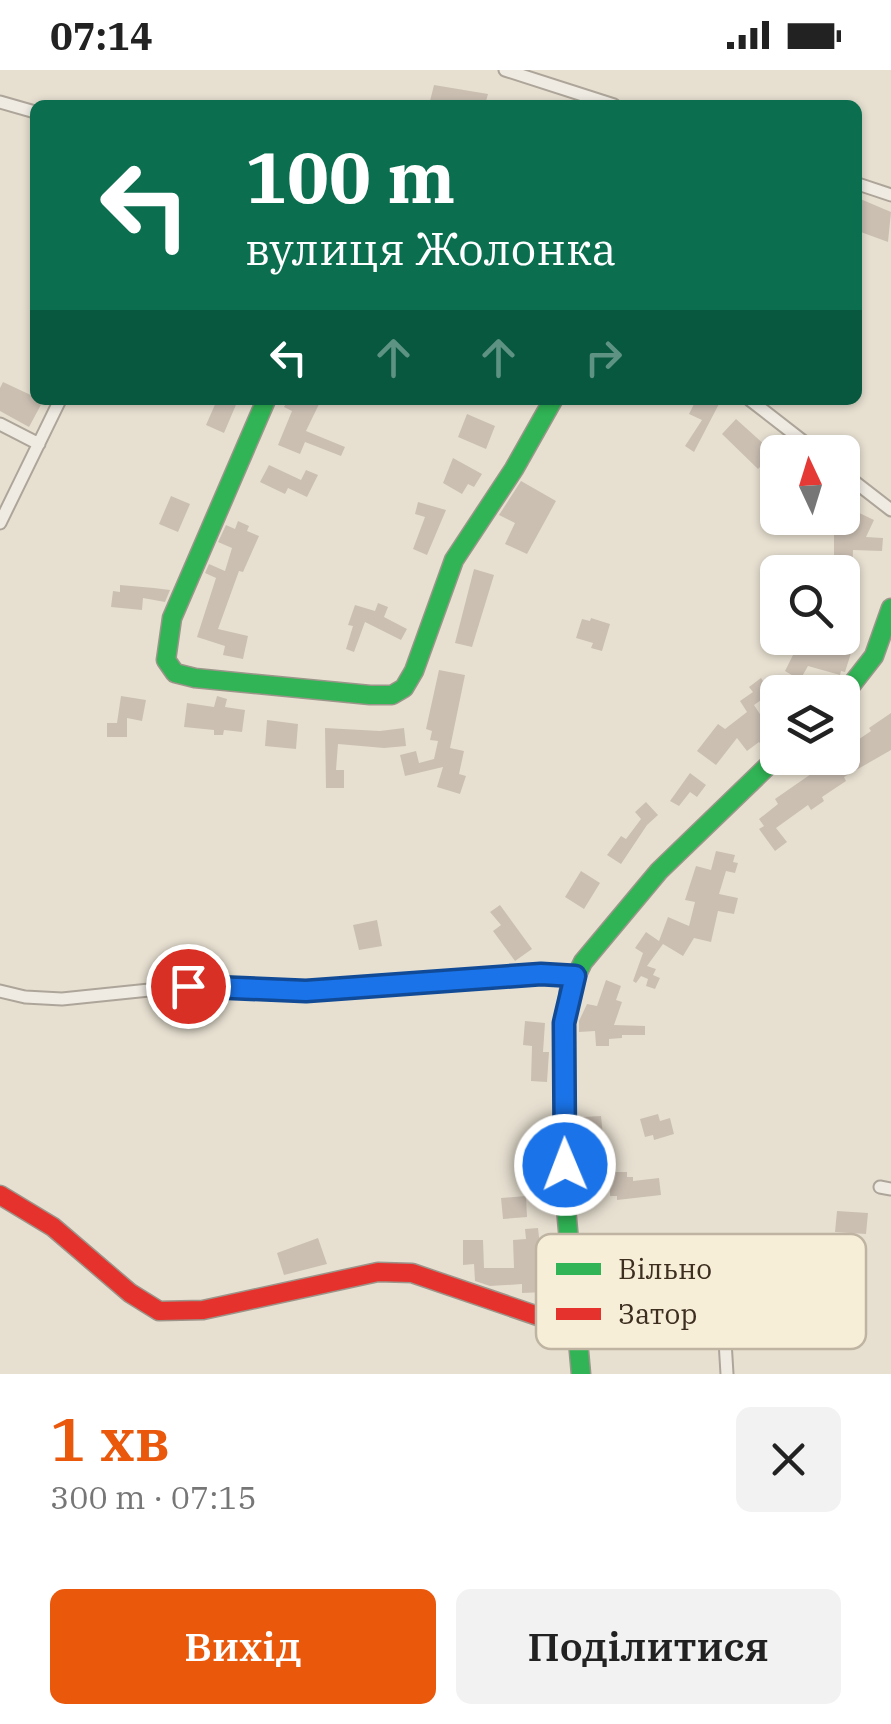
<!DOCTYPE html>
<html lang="uk">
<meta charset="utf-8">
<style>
:root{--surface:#fff;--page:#f2f2f2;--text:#222;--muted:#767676;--accent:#ea580c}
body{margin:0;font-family:"IBM Plex Serif",serif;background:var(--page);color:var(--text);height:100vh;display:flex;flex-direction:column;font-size:38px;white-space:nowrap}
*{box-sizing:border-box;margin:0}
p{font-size:32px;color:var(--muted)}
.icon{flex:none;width:55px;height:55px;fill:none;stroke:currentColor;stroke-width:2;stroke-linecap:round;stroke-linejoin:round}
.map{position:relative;height:1304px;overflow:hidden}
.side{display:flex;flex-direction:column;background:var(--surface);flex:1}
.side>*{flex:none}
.hud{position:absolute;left:30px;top:30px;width:832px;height:305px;border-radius:15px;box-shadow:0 2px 8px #0004;background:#0b6e4f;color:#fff;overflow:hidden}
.needle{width:65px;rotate:356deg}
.tools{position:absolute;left:760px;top:365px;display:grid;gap:20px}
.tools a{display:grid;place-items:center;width:100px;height:100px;border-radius:15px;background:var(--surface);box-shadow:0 2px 8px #0004;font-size:50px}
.pin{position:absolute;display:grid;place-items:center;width:85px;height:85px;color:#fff;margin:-42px;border:5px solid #fff;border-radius:50%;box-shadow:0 2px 10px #0007}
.me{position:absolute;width:110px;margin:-55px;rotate:359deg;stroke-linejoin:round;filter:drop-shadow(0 0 8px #0008)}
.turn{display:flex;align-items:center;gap:35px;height:210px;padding:0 50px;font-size:45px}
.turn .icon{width:130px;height:130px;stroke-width:2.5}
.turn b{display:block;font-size:70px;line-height:85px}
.lanes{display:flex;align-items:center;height:95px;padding:0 50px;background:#0003;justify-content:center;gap:50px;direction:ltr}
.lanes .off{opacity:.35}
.round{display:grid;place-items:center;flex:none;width:105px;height:105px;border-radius:15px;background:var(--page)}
.summary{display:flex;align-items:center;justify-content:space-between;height:170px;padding:0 50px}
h1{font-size:60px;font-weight:600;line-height:75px;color:var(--accent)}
.action{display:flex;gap:20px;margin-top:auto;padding:20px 50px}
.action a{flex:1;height:115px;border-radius:15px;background:var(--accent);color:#fff;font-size:40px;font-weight:600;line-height:115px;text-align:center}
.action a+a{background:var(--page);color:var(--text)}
.status{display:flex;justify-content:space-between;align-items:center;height:70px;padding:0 50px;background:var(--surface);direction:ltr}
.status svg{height:28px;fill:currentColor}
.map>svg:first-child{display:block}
</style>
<div class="status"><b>07:14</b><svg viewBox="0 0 49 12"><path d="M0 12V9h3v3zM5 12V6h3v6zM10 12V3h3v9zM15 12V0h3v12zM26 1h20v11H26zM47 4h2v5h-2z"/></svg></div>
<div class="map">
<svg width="891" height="1304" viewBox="0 0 891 1304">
<rect width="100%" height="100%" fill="#e7e0d1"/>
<path fill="#cbbfb2" d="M 434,15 L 488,24 L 485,35 L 448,35 L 430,31 Z
M 858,128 L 891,142 L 888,172 L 858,161 Z
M 3,312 L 35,327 L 35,330 L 43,331 L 29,357 L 0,341 L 0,318 Z
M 217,330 L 238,330 L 224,363 L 206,355 Z
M 288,330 L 321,330 L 306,361 L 345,377 L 341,386 L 305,372 L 300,384 L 278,375 L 292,341 L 284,337 Z
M 696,330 L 721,330 L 694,382 L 685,376 L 702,350 L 689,344 Z
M 467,344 L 495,356 L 486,379 L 458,367 Z
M 736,349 L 778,387 L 778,408 L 767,390 L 758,399 L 722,364 Z
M 453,388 L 482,404 L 474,417 L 468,414 L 462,424 L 443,413 Z
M 269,395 L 301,410 L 306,400 L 318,405 L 307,427 L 288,418 L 285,424 L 260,412 Z
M 521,411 L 556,431 L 527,484 L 505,474 L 515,453 L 499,445 Z
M 171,426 L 190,434 L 178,462 L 159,454 Z
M 418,432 L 446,440 L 427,485 L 413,479 L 425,447 L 415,444 Z
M 853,440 L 874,450 L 866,467 L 883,468 L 882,481 L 853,480 L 852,506 L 842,506 L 842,502 L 814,502 L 814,489 L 834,489 L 834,461 L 842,461 Z
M 238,451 L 249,456 L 247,461 L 259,466 L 243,502 L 239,501 L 218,559 L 248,566 L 243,589 L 223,585 L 225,576 L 197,567 L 216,508 L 205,503 L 209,494 L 225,501 L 232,478 L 218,472 L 226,455 L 235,459 Z
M 474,499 L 494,505 L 472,577 L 455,573 Z
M 120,515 L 154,518 L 170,520 L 165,532 L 143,528 L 142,540 L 111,537 L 113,521 L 120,522 Z
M 378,533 L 388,537 L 384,547 L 407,559 L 401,570 L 365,552 L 354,582 L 346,579 L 353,556 L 348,555 L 355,535 L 375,541 Z
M 591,548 L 610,554 L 602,581 L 591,578 L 593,573 L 576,568 L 582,549 L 590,551 Z
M 802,568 L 823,568 L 821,575 L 851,583 L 845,602 L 841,601 L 840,605 L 808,596 L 800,610 L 785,601 L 794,583 L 798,584 Z
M 439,600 L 465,605 L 450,678 L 464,681 L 459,704 L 466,706 L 460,724 L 437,717 L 443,697 L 405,706 L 400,685 L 416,681 L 419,693 L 434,689 L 438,671 L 430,670 L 432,661 L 426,659 Z
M 761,608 L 771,623 L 754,635 L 775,667 L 762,676 L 759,672 L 747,681 L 737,668 L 716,695 L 697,681 L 718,654 L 725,659 L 747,642 L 740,631 L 753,622 L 749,617 Z
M 121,626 L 146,630 L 142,651 L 127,648 L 127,667 L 107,667 L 107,653 L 117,653 Z
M 217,626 L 227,629 L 225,637 L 245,640 L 242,662 L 224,660 L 223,665 L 214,665 L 214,660 L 184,657 L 187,633 L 214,637 Z
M 891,643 L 891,680 L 844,707 L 846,711 L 822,727 L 824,731 L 811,740 L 808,735 L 776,758 L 787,772 L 775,781 L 759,759 L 764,756 L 759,749 L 778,734 L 775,729 L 834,688 L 842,688 L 843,680 L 871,661 L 869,658 Z
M 267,650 L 298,654 L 296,679 L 265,676 Z
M 325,658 L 380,661 L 404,658 L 406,676 L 384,678 L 338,674 L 336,700 L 344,700 L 344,718 L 326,718 Z
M 690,703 L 706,715 L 697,727 L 690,722 L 679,736 L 670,731 Z
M 646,732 L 658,745 L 647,755 L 621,794 L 607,785 L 621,766 L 626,769 L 641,749 L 635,742 Z
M 716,781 L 735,785 L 733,792 L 738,793 L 735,803 L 726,801 L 719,824 L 738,828 L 734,844 L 718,841 L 711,872 L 694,868 L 683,886 L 663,874 L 647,896 L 656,899 L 653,905 L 660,908 L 655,919 L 646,916 L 648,909 L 641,906 L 636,913 L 633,911 L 643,883 L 635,878 L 646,862 L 659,871 L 668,847 L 689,856 L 695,832 L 685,830 L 696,796 L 711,800 Z
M 581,801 L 600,813 L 584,839 L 565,827 Z
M 500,835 L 532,879 L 515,891 L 493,861 L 501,855 L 490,842 Z
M 377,850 L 382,876 L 359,880 L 353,855 Z
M 606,910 L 621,916 L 616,930 L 622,932 L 614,955 L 645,956 L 645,965 L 622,965 L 622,968 L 609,969 L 609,976 L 596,976 L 595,961 L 579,962 L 579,951 L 587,934 L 597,936 Z
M 525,951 L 545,953 L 543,982 L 549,982 L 547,1012 L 531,1011 L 532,976 L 523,975 Z
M 658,1044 L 660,1051 L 670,1048 L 674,1064 L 654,1070 L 653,1065 L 645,1067 L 640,1049 Z
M 601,1046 L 606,1096 L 592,1097 L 592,1090 L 585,1090 L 583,1047 Z
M 610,1102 L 627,1102 L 627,1107 L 633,1107 L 633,1111 L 659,1108 L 661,1125 L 617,1130 L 617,1126 L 610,1126 Z
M 526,1126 L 527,1147 L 503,1149 L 501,1128 Z
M 837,1141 L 868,1143 L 866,1164 L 835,1162 Z
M 538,1158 L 545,1222 L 522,1223 L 522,1214 L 490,1216 L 475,1211 L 474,1194 L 463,1195 L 463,1170 L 483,1170 L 484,1198 L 514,1198 L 513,1170 L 526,1169 L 525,1159 Z
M 318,1168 L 327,1194 L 284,1205 L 277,1183 Z"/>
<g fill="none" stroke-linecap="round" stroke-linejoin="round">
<defs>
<path id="street" d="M 505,0 L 614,35
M 0,32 L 35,42
M 858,114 L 891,125
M 750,330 L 817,382
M 0,354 L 39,374
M 842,402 L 891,440
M 0,453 L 60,330
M 0,921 L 25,927 L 62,929 L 188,916 L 307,921 L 541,904 L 575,906
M 880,1117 L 891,1119
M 722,1221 L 727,1304"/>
<path id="fast" d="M 266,330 L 172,548 L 166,590 L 175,603 L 195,608 L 370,625 L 392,625 L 404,618 L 414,601 L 454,490 L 514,399 L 553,330
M 842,627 L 874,586 L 891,538
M 581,1304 L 565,1127 L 564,968 L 569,921 L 583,892 L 659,801 L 778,686"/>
<path id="jam" d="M 0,1125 L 53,1157 L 130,1223 L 159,1241 L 203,1240 L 378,1202 L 412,1203 L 576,1259"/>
</defs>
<use href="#street" stroke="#ada599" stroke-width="15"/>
<use href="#fast" stroke="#9c958a" stroke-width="21"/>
<use href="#jam" stroke="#9c958a" stroke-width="21"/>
<use href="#street" stroke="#efebe3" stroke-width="11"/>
<use href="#fast" stroke="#30b455" stroke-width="18"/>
<use href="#jam" stroke="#e5322d" stroke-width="18"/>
</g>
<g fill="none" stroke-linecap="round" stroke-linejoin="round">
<defs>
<path id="route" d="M 188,916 L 306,921 L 541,904 L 575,906 L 564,953 L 565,1095"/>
</defs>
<use href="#route" stroke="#114b97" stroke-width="25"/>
<use href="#route" stroke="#1a73e8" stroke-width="18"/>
</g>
<rect x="536" y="1164" width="330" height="115" rx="15" fill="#f7eed8" stroke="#bfb4a1" stroke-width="2.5"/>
<rect x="556" y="1193" width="45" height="12" fill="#30b455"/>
<rect x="556" y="1238" width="45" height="12" fill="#e5322d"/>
<g font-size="28" fill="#3d2e20">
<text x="618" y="1209">Вільно</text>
<text x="618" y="1254">Затор</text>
</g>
</svg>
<div class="tools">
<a><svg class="needle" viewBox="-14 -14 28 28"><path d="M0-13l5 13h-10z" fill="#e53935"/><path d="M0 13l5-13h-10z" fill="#767676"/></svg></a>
<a><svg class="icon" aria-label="search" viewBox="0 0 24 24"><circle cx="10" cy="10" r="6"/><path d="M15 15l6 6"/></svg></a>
<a><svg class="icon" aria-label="layers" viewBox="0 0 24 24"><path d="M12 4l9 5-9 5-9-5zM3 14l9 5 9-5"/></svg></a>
</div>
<div class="pin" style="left:188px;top:916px;background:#d93025"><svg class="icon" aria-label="arrive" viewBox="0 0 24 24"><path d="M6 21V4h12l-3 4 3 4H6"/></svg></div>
<svg class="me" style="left:565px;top:1095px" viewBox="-20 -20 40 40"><circle r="17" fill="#1a73e8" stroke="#fff" stroke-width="3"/><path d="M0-11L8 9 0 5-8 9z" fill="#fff"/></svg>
<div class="hud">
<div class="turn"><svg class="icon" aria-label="left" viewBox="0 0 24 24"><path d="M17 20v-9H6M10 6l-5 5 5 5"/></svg><div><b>100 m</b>вулиця Жолонка</div></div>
<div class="lanes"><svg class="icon" aria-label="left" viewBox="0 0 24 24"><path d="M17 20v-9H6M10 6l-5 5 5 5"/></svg><svg class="icon off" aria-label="ahead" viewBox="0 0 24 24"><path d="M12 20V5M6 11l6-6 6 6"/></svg><svg class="icon off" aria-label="ahead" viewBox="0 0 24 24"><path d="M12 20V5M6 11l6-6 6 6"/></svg><svg class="icon off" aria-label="right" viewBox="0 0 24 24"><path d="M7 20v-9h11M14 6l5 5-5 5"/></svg></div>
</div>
</div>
<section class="side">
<div class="summary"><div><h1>1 хв</h1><p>300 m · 07:15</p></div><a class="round"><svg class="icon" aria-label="close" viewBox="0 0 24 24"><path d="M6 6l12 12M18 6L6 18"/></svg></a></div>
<div class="action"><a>Вихід</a><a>Поділитися</a></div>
</section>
